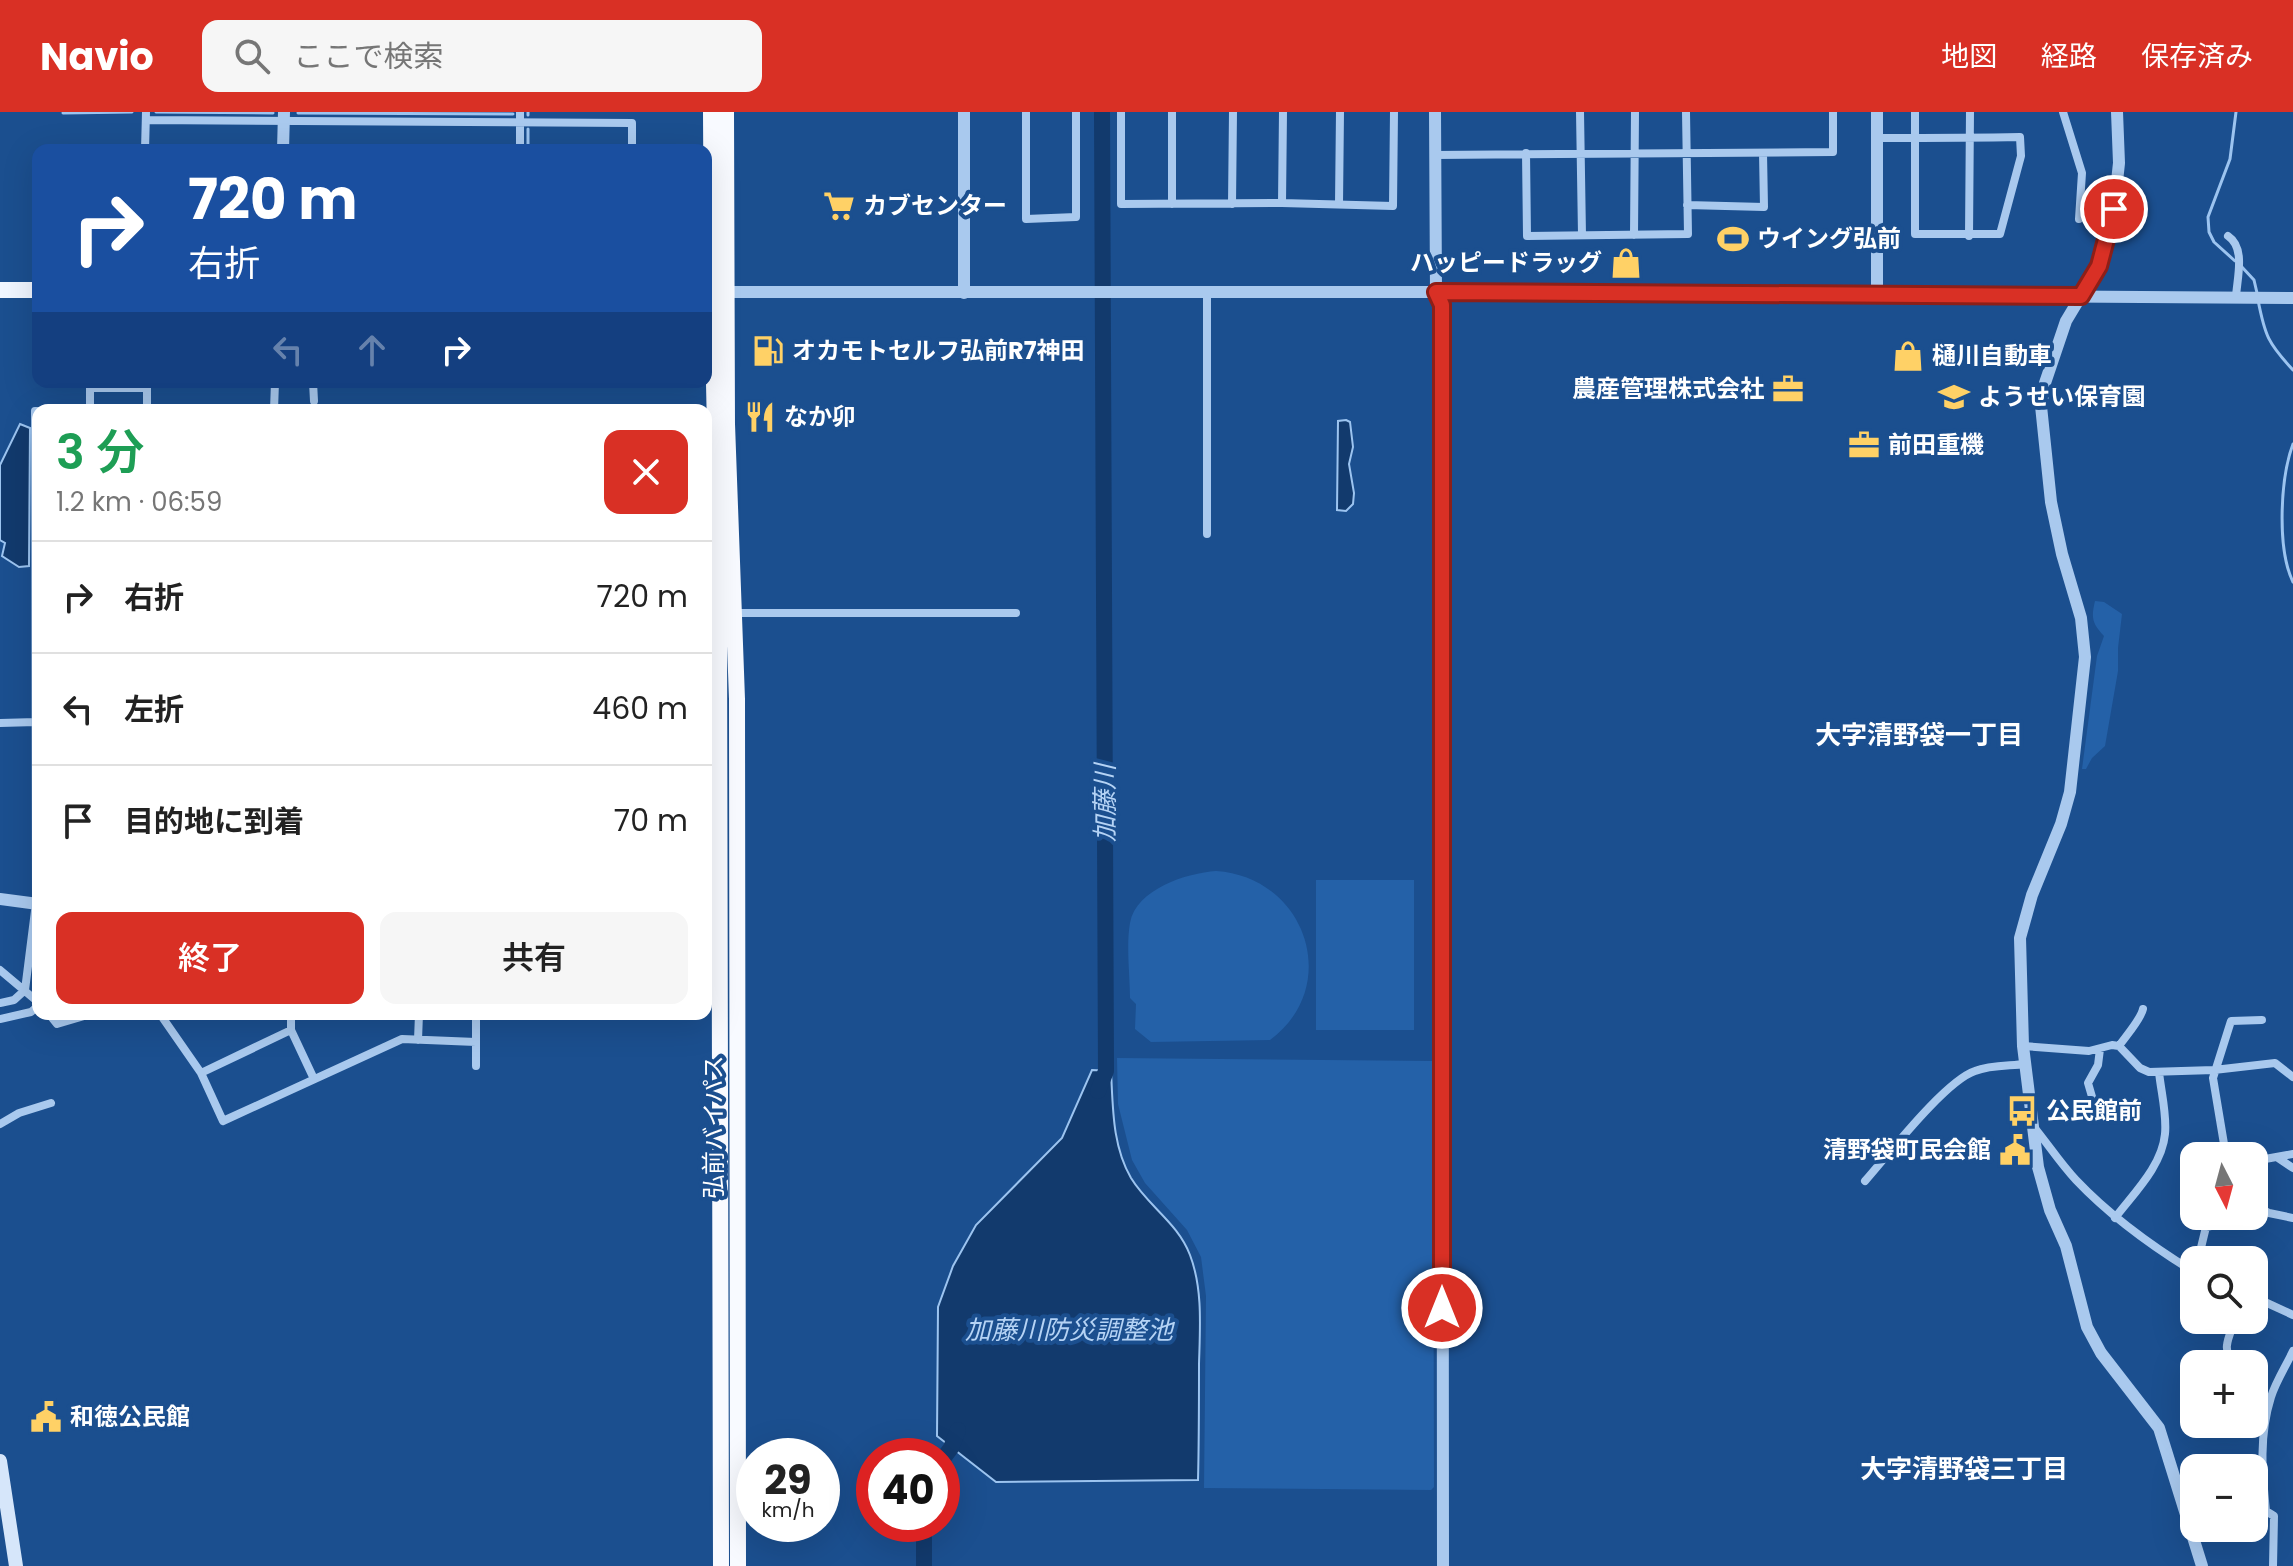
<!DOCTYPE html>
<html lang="ja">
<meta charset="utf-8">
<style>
:root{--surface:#fff;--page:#f6f6f6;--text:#222;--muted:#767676;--line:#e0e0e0;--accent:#d93025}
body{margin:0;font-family:Poppins,"Noto Sans JP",sans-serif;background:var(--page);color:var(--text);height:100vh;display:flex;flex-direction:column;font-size:30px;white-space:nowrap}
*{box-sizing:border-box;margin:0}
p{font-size:26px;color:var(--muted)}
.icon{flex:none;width:44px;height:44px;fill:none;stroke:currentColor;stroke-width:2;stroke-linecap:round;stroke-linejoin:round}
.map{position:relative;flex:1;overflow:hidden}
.details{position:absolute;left:32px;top:292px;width:680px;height:616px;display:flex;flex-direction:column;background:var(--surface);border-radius:16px;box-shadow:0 8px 32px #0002}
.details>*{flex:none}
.hud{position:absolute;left:32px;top:32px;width:680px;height:244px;border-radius:16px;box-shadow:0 8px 32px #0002;background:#1a4fa0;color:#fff;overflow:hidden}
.needle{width:52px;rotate:174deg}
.controls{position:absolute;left:2180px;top:1030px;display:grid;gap:16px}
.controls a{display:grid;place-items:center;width:88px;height:88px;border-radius:16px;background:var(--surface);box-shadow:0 8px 32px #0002;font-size:40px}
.speed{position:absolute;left:736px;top:1326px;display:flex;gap:16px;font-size:40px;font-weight:700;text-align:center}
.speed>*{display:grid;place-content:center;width:104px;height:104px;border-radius:50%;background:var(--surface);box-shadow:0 8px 32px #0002;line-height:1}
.speed small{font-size:20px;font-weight:400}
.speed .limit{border:12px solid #d22;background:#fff;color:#111}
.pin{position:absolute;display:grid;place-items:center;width:68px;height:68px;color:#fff;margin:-34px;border:4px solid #fff;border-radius:50%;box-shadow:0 2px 8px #0007}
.me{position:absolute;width:88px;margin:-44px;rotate:0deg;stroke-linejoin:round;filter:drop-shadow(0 0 6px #0008)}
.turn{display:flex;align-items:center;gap:28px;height:168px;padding:0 24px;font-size:36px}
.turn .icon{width:104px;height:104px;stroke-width:2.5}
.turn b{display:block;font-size:56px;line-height:68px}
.lanes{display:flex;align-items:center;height:76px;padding:0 24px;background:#0003;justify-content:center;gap:40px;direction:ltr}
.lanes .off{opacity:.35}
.round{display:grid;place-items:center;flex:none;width:84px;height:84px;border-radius:16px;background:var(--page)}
.headline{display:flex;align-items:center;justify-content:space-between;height:136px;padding:0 24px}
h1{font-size:48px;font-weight:600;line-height:60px;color:#1e9e55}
.button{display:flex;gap:16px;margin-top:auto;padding:16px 24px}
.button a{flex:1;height:92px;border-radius:16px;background:var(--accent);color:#fff;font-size:32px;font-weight:600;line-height:92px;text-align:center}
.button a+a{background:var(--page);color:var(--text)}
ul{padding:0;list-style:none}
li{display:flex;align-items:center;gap:24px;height:112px;padding:0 24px;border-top:2px solid var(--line)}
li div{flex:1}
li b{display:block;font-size:30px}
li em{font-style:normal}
header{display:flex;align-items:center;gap:48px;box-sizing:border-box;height:112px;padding:0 40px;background:var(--accent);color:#fff}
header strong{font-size:38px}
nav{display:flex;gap:44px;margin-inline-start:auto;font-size:28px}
.search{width:560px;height:72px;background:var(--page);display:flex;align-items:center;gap:20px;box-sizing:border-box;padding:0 28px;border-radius:16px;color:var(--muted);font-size:30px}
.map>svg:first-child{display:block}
</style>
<header>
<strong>Navio</strong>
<div class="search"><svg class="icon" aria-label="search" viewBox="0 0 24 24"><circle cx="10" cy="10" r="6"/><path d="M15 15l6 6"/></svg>ここで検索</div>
<nav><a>地図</a><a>経路</a><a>保存済み</a></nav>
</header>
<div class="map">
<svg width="2293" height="1454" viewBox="0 0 2293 1454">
<rect width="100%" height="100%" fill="#1b4f8f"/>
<path fill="#2461a8" d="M 2095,489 L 2104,490 L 2122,502 L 2118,536 L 2118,559 L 2105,634 L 2092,646 L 2086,657 L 2082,657 L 2097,544 L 2104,524 C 2092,511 2091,506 2095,489 Z
M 1216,759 C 1306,765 1343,874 1270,928 L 1151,930 L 1135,917 L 1136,892 L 1130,886 C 1130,864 1126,833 1130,811 C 1136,777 1187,761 1216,759 Z
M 1316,768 L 1414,768 L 1414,918 L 1316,918 Z
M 1117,946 L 1433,949 L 1434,1375 L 1431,1378 L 1204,1376 L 1206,1184 L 1201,1145 L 1187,1118 L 1145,1071 L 1132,1048 L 1118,992 Z"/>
<path fill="#123a6d" stroke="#9cc4f0" stroke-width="2" d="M 1346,308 L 1350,310 L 1353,335 L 1349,352 L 1354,381 L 1353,392 L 1346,399 L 1337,398 L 1338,309 Z
M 20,312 L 30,316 L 29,454 L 19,455 L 2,444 L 5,431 L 0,428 L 0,353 Z
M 1092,958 L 1111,959 C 1113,995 1112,1033 1131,1066 C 1148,1094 1178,1111 1190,1143 C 1203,1177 1200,1216 1199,1252 C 1199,1291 1199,1330 1198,1368 L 996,1370 L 937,1324 L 938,1195 L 953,1154 L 976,1113 L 1062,1026 Z"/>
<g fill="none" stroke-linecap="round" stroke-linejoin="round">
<path stroke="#9cc4f0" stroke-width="3" d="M 156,0 L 273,1
M 63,1 L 132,0
M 298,1 L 513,2
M 528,3 L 528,0
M 528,38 L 528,17
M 2235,149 L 2214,130 L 2209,120 L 2208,105 L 2230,47 L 2236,0
M 2241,154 L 2254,168 L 2257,181
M 2258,188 C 2265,224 2268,231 2293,258
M 2293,332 C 2280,367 2277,437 2293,470"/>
<path stroke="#123a6d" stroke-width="16" d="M 1098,979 L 1106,959 L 1102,0
M 942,1348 L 951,1336 L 958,1318
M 924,1454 L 924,1412"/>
<path stroke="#a9c9ee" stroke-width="8" d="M 520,0 L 520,38
M 1026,0 L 1026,107 L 1076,105 L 1076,0
M 1121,0 L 1121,92 L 1282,91 L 1393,94 L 1394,0
M 1580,0 L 1582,123
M 2063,0 L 2082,61 L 2079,107
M 146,8 L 632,11 L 632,38
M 1877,26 C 1925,26 1972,26 2020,25 L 2021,44 L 2000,122 L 1915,122 L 1915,0
M 145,38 L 146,0
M 1526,41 L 1527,124 L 1688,122 L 1686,0
M 1435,43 L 1833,40 L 1833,0
M 1282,91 L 1283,0
M 1172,92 L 1172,0
M 1232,92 L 1233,0
M 1339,92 L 1340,0
M 1687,93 L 1764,95 L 1763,41
M 1634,123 L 1635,0
M 1969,124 L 1970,0
M 2228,124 C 2246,136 2237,166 2236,185
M 1207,180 L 1207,422
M 147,270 L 147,298
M 313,270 L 314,289
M 90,298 L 90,276 L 147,276
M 274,298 L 275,270
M 706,501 L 1016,501
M 0,611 L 36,610
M 0,858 L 38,890
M 0,891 L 14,888 L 25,878 L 36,791 L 35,299 L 38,299
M 49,902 L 57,912 L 91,902
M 160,902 L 201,961 L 223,1009 L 402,927 L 476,930
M 291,902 L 291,918 L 314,967
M 0,907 L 31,900 L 38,894
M 418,928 L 419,902
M 2023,934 L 2089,939 L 2112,933 L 2119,934 L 2140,956 L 2149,960 L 2214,958 L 2275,951 L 2293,965
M 2119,934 C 2126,924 2141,907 2143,897
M 476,954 L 476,902
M 201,961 L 291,918
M 2095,995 L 2088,971 L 2098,953 L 2100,937
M 0,1012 L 19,1001 L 51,991
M 2033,1014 C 2048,1032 2060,1051 2076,1068 C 2111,1105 2150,1133 2194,1160
M 2226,1044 L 2213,966 L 2231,909 L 2262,908
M 2278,1046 L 2293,1056
M 2254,1049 L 2293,1042
M 1865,1069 C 1888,1043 1945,969 1975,959 C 1990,953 2009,954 2025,952
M 2254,1093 L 2269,1101 L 2293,1106
M 2115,1106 C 2134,1081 2162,1054 2165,1022 C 2167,1002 2161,980 2159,960
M 2198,1148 L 2206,1115 L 2226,1111 L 2231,1104
M 2254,1185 L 2293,1203
M 2234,1249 C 2220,1239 2230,1223 2235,1208
M 2273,1454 L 2274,1404 L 2266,1399 C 2262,1360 2259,1323 2271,1285 C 2276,1269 2286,1254 2293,1239"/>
<path stroke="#a9c9ee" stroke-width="12" d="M 1435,0 L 1436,180 L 1442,193 L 1443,1454
M 2117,0 L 2119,51 L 2114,97 L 2108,127 L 2099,154 L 2066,209 L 2045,271 L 2041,294 L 2051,390 L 2062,442 L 2081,506 L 2085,545 L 2070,680 L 2061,712 L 2032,783 L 2020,826 L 2023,934 L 2038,1055 L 2050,1098 L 2066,1134 L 2087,1215 L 2101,1241 L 2159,1316 L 2202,1454
M 283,38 L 284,0
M 720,180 L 1436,180 L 2293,186
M 964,181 L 964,0
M 1877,182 L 1877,0
M 0,787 L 38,792"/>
<path stroke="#d6e6fa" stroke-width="14" d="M 0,1349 L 16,1454"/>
<path stroke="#f0f6ff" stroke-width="16" d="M 0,178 L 38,178"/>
<path stroke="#f8faff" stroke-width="16" d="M 711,0 L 712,180 L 719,501 L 721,1454
M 726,0 L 727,312 L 737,587 L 738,1454"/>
</g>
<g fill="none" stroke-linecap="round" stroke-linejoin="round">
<defs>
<path id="route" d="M 1442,1196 L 1442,193 L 1436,180 L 2081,184 L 2099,154 L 2114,97"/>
</defs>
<use href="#route" stroke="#8d1f18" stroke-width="20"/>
<use href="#route" stroke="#d93025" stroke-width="14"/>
</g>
<defs>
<symbol id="supermarket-bare" viewBox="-9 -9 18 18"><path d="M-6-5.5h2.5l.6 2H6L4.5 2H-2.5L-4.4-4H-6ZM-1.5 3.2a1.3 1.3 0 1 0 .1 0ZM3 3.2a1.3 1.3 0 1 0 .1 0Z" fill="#ffd166" stroke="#1b4f8f" stroke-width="2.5" paint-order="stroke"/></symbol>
<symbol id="stadium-bare" viewBox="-9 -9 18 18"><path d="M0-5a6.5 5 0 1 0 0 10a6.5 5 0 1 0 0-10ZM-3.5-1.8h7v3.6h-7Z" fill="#ffd166" stroke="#1b4f8f" stroke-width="2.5" paint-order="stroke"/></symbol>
<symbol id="shop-bare" viewBox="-9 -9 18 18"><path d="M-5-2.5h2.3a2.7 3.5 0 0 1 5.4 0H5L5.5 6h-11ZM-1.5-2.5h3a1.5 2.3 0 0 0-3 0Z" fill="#ffd166" stroke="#1b4f8f" stroke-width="2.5" paint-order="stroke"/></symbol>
<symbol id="fuel-bare" viewBox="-9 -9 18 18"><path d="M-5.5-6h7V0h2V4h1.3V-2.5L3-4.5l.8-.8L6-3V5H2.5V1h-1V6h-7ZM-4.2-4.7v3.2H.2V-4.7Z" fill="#ffd166" stroke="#1b4f8f" stroke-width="2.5" paint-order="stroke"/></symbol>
<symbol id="office-bare" viewBox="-9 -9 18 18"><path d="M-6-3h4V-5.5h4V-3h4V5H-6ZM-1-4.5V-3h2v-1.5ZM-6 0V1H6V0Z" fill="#ffd166" stroke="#1b4f8f" stroke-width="2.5" paint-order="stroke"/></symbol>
<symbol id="school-bare" viewBox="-9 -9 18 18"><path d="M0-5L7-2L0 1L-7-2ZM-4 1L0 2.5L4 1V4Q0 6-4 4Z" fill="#ffd166" stroke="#1b4f8f" stroke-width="2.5" paint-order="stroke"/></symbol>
<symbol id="restaurant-bare" viewBox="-9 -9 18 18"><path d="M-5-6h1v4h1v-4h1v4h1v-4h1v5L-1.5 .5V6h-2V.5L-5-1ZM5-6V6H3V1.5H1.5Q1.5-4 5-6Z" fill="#ffd166" stroke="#1b4f8f" stroke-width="2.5" paint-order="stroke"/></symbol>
<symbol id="bus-bare" viewBox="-9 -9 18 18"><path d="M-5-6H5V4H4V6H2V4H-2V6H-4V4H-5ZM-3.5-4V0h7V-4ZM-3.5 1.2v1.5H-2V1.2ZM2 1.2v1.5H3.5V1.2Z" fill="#ffd166" stroke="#1b4f8f" stroke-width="2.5" paint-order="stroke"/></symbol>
<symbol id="civic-bare" viewBox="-9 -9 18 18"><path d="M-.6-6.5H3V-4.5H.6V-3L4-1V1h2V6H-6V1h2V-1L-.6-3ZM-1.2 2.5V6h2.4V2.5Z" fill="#ffd166" stroke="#1b4f8f" stroke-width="2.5" paint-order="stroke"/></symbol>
</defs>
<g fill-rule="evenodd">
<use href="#supermarket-bare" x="817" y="72" width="44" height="44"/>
<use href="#stadium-bare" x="1711" y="105" width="44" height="44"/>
<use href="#shop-bare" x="1604" y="129" width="44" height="44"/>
<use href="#fuel-bare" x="746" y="217" width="44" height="44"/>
<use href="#shop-bare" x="1886" y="222" width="44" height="44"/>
<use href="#office-bare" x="1766" y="255" width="44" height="44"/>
<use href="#school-bare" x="1932" y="263" width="44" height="44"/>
<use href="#restaurant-bare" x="738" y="283" width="44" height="44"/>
<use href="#office-bare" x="1842" y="311" width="44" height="44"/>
<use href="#bus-bare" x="2000" y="977" width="44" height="44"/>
<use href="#civic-bare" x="1993" y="1016" width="44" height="44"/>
<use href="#civic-bare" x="24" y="1283" width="44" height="44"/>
</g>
<g text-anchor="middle" stroke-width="8" stroke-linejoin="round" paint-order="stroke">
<g font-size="24" font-weight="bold" fill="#fff" stroke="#1b4f8f" text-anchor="start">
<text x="863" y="102">カブセンター</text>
<text x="1757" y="135">ウイング弘前</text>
<text x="1602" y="159" text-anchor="end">ハッピードラッグ</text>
<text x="792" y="247">オカモトセルフ弘前R7神田</text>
<text x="1932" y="252">樋川自動車</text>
<text x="1764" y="285" text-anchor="end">農産管理株式会社</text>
<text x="1978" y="293">ようせい保育園</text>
<text x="784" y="313">なか卯</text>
<text x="1888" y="341">前田重機</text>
<text x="2046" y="1007">公民館前</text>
<text x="1991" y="1046" text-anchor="end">清野袋町民会館</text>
<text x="70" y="1313">和徳公民館</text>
</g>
<g font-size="24" fill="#fff" stroke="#1b4f8f">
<text transform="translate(714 1015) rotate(-90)" y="8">弘前バイパス</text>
</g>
<g font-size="26" font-weight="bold" fill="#fff" stroke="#1b4f8f">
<text x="1919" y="632">大字清野袋一丁目</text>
<text x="1964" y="1366">大字清野袋三丁目</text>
</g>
<g font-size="26" font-style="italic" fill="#b5d3f5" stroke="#1b4f8f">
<text transform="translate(1105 691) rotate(-90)" y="9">加藤川</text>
<text x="1069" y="1227">加藤川防災調整池</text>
</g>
</g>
</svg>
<div class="controls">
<a><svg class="needle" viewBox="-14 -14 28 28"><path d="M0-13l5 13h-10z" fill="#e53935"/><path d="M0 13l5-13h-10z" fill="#767676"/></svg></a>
<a><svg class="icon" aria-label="search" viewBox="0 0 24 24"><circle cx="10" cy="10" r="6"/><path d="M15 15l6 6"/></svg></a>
<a>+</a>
<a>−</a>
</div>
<div class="speed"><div>29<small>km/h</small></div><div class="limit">40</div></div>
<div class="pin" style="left:2114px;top:97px;background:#d93025"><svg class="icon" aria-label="arrive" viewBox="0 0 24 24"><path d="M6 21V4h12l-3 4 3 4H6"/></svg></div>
<svg class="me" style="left:1442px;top:1196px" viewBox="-20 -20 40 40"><circle r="17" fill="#d93025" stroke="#fff" stroke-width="3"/><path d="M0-11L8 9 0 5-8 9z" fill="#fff"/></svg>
<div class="hud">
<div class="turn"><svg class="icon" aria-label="right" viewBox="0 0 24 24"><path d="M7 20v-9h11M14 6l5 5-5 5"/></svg><div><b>720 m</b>右折</div></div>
<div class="lanes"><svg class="icon off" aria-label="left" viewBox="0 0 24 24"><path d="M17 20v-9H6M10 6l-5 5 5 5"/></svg><svg class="icon off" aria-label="ahead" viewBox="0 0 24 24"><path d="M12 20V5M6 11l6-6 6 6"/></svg><svg class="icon" aria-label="right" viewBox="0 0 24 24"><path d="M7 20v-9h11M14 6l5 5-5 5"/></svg></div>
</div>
<section class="details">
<div class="headline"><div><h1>3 分</h1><p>1.2 km · 06:59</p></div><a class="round" style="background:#d93025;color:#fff"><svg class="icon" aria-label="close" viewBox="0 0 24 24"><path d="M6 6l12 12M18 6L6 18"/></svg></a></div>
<ul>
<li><svg class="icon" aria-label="right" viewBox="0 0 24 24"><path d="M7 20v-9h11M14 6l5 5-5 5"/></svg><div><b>右折</b></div><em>720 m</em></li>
<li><svg class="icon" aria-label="left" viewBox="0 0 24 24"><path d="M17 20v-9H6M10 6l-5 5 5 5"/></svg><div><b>左折</b></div><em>460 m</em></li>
<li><svg class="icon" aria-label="arrive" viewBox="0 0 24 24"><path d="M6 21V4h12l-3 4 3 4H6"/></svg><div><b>目的地に到着</b></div><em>70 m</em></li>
</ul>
<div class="button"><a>終了</a><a>共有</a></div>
</section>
</div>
